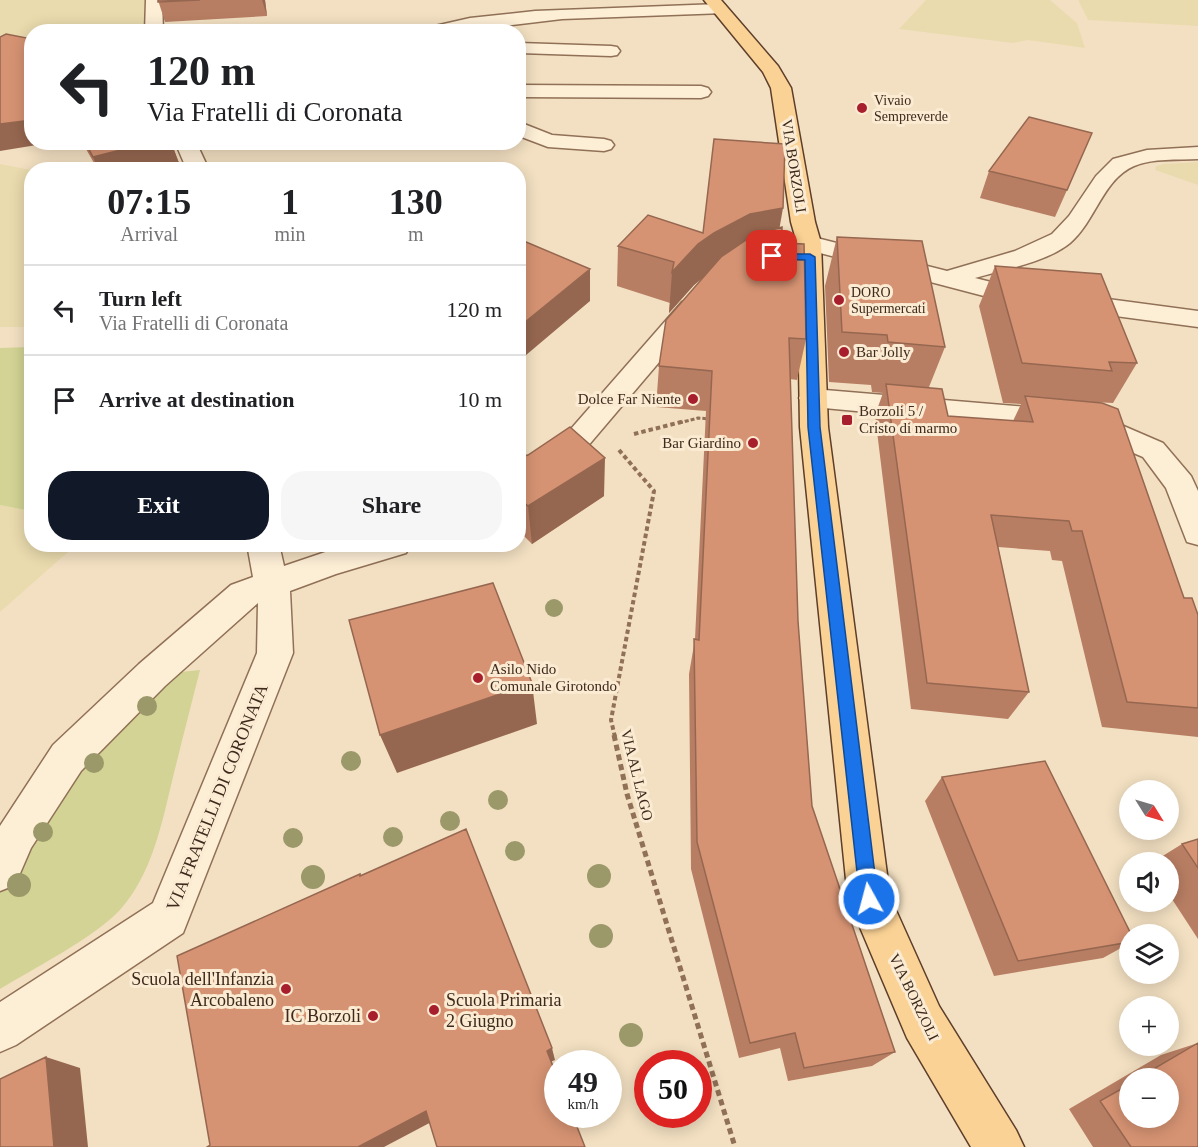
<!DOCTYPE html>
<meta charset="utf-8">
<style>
:root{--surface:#fff;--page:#f6f6f6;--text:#202124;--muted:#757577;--line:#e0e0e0;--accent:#111827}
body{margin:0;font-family:"Times New Roman",serif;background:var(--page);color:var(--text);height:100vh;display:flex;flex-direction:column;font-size:22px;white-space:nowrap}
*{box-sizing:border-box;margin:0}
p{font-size:20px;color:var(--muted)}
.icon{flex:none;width:33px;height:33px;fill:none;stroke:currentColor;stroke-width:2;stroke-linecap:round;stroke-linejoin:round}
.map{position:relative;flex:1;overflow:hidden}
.side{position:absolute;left:24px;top:162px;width:502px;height:390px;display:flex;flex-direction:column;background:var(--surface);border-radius:24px;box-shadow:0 3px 15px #0003}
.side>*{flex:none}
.top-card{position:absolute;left:24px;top:24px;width:502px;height:126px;border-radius:24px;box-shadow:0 3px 15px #0003;background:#fff;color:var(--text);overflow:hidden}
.needle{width:39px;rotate:127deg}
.tools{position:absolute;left:1119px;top:780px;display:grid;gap:12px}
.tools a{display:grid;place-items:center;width:60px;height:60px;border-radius:50%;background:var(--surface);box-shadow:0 3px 15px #0003;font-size:30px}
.speed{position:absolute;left:544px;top:1050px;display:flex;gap:12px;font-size:30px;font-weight:700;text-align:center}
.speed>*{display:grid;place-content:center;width:78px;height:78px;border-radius:50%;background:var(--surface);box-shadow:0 3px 15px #0003;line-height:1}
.speed small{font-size:15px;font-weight:400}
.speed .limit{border:9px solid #d22;background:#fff;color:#111}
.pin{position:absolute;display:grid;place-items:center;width:51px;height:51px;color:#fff;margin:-26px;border-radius:12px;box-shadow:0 3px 9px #0006}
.me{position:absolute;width:66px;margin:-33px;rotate:353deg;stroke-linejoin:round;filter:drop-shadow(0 0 4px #0008)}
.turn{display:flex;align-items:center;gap:21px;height:126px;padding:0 24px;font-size:27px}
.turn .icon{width:78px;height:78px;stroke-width:2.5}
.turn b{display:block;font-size:42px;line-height:51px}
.eta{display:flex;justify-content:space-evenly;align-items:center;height:102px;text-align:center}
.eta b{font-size:36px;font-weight:700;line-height:42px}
.button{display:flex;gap:12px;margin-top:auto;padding:12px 24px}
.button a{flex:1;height:69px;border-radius:24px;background:var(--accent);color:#fff;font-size:24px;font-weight:700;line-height:69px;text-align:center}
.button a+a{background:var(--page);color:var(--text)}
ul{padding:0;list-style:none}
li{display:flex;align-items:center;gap:18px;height:90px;padding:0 24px;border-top:2px solid var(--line)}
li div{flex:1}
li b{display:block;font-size:22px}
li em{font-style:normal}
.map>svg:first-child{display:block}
</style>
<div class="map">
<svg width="1198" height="1147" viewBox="0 0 1198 1147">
<rect width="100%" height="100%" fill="#f3e0c2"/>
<path fill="#eadbae" d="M 0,0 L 148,0 L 148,21 L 143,31 L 32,32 L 31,49 L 0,46 Z
M 926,0 L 1050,0 L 1077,23 L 1085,48 L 1028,40 L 1013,43 L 899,29 Z
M 1078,0 L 1198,0 L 1198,26 L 1088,20 Z
M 1198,162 L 1198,185 L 1155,170 L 1156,166 L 1164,164 Z
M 0,164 L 31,170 L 31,327 L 0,327 Z
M 0,505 L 31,511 L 32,544 L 76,545 L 0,612 Z"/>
<path fill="#d2d394" d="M 31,347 L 32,347 L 31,511 L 0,505 L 0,348 Z
M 200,670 C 191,705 182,741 173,777 C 162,823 152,875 119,911 C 92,939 34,968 0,989 L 0,870 L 152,675 Z"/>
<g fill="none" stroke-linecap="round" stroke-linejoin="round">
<defs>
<path id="minor" d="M 146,0 L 162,0 L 163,32 L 145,32 Z
M 719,4 L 725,5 L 727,9 L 725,13 L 562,19 L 452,32 L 424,32 L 426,28 L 470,18 L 535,11 Z
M 519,43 L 611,46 L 617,47 L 620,51 L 617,55 L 611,56 L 519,53 Z
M 519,85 L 701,86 L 708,88 L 711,92 L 708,96 L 701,98 L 519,97 Z
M 519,122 L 552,135 L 604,139 L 611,141 L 614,145 L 611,149 L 604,151 L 548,147 L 519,136 Z
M 175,142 L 196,142 L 209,170 L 187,170 Z
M 1198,147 L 1198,159 C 1178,160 1153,158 1134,166 C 1103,179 1095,222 1070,243 C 1045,263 1005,269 975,278 L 1003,285 L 1198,311 L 1198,327 L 1003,301 L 801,248 L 797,243 L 801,238 L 809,236 L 947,271 L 1015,251 L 1052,234 L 1069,216 L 1096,176 L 1113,159 L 1147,150 Z
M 691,300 L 700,302 L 704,308 L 700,314 L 576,460 L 530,491 L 519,494 L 519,468 L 556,446 L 682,302 Z
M 813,389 L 1088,412 L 1098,415 L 1163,443 L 1191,476 L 1198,491 L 1198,545 L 1187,542 L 1166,488 L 1143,457 L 1084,432 L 813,407 L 803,405 L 799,398 L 803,391 Z
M 247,544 L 279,544 L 284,566 L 349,544 L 411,544 L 406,553 L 336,574 L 290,591 L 293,653 L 183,933 L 16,1045 L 0,1052 L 0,1002 L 153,903 L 257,653 L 258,603 L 165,686 L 81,771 L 31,848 L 15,885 L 0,891 L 0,826 L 53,745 L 139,664 L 231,585 L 253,577 Z"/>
<path id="major" d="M 704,0 L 721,0 L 778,66 L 791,88 L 815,222 L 821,243 L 828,427 L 890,897 L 939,1006 L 1016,1130 L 1024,1147 L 971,1147 L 907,1038 L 848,899 L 800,427 L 797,243 L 791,222 L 771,88 L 763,72 Z"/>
</defs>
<use href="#minor" stroke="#907056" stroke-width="3"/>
<use href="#major" stroke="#5d3e2b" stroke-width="3"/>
<path stroke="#907056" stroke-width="3" stroke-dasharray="4 2" stroke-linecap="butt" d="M 679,423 L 698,418 L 711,419"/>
<path stroke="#907056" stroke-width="4" stroke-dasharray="4.5 3" stroke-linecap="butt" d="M 634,434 L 685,421
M 615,737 L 611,720 L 654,491 L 619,450"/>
<path stroke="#907056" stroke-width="5" stroke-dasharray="6 4" stroke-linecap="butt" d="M 614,735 L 627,794 L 735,1147"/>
<use href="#minor" fill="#fdeed6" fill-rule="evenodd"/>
<use href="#major" fill="#fbd295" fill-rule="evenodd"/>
</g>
<g fill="#9b9869">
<circle cx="554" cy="608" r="9"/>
<circle cx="147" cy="706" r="10"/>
<circle cx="351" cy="761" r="10"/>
<circle cx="94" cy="763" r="10"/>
<circle cx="498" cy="800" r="10"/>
<circle cx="450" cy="821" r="10"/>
<circle cx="43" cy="832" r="10"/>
<circle cx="393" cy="837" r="10"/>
<circle cx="293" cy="838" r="10"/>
<circle cx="515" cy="851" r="10"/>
<circle cx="599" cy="876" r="12"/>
<circle cx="313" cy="877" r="12"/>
<circle cx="19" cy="885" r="12"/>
<circle cx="601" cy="936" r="12"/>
<circle cx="631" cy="1035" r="12"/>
</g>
<path fill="#b87e63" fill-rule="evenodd" d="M 158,0 L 265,0 L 267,16 L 165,22 Z
M 82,142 L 171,142 L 179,163 L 154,170 L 98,170 Z
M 989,171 L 1067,190 L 1055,217 L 980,198 Z
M 779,228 L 782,243 L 806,339 L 797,380 L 790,379 L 798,621 L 812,806 L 895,1052 L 872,1066 L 788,1081 L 780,1048 L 739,1058 L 691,869 L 689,674 L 695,639 L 706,411 L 656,407 L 659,366 L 702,278 L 694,285 L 669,313 L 670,303 L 617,286 L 618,246 L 703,233 Z
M 837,237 L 945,347 L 929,387 L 948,416 L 1013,421 L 1021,404 L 1003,403 L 979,306 L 995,266 L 1137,363 L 1113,403 L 1093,402 L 1184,598 L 1198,615 L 1198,737 L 1102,727 L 1062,561 L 1052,560 L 1050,551 L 998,547 L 1029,692 L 1008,719 L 911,709 L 875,415 L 883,393 L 872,392 L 871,385 L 829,382 L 825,286 Z
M 519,457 L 604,496 L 532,544 L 519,531 Z
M 942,777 L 1130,934 L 1130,943 L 1103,958 L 994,976 L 925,801 Z
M 1198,839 L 1198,939 L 1168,893 L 1168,862 L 1153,862 L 1182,844 Z
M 1198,1043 L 1198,1147 L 1093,1147 L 1069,1109 L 1161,1055 ZM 1130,1078 L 1168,1078 L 1130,1118 Z"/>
<path fill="#966750" d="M 262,0 L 265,0 L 267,16 Z
M 32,120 L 32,142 L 55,142 L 0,151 L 0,124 Z
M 152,142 L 171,142 L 179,163 L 154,170 L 99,170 L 93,157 Z
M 783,208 L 776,248 L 709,273 L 694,285 L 669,313 L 672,272 L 698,244 L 714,233 L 750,214 Z
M 590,269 L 590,301 L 519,361 L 519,327 Z
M 605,458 L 604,496 L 532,544 L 528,506 Z
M 532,683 L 537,724 L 397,773 L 380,735 Z
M 552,1048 L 555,1060 L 550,1062 L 547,1051 Z
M 46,1057 L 80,1068 L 88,1147 L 54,1147 Z
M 426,1111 L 437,1119 L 384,1147 L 358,1147 Z"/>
<path fill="#d69373" stroke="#966750" stroke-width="1.5" d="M 158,0 L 200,0 L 158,2 Z
M 6,34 L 32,39 L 32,120 L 0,124 L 0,37 Z
M 1029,117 L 1092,133 L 1067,190 L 989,171 Z
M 714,139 L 785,144 L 783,208 L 750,214 L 714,233 L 698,244 L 672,272 L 674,262 L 618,246 L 648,215 L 703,233 Z
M 85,142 L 152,142 L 93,157 Z
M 782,227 L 782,243 L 804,244 L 806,339 L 789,338 L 798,621 L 812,806 L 895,1052 L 804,1068 L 795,1033 L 750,1043 L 697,842 L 694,639 L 699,640 L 712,371 L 659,366 L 666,320 L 721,257 L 752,236 Z
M 837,237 L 922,241 L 945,347 L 888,342 L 887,335 L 842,332 Z
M 519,239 L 590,269 L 519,327 Z
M 995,266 L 1101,274 L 1137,363 L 1109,362 L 1112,371 L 1022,363 Z
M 886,384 L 942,389 L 948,416 L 1033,422 L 1025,396 L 1102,403 L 1118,409 L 1184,598 L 1192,598 L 1198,615 L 1198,708 L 1127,702 L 1082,531 L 1072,531 L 1069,521 L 991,515 L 1029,692 L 927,683 Z
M 570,427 L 605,458 L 528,506 L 519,498 L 519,457 L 528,455 Z
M 493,583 L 532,683 L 380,735 L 349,620 Z
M 1045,761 L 1131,934 L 1130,934 L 1130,942 L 1018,961 L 942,777 Z
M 466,829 L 552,1048 L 547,1051 L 558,1079 L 558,1114 L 572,1114 L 585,1147 L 437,1147 L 426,1111 L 358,1147 L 207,1147 L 210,1145 L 177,956 L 360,874 L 360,876 Z
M 1198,839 L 1198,868 L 1182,844 Z
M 1198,1043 L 1198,1147 L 1131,1147 L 1100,1101 L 1130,1084 L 1130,1118 L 1168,1118 L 1168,1078 L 1138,1078 Z
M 46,1057 L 54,1147 L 0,1147 L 0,1079 Z"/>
<path fill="#1a73e8" stroke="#114b97" stroke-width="1.5" d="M 768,254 L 810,254 L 815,257 L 820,427 L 878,899 L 875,905 L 869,908 L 863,905 L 860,899 L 808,427 L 805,260 L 772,259 L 768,259 Z"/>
<g fill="#a71e2c" stroke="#faebd2" stroke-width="2">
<circle cx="862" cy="108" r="6"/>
<circle cx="839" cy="300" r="6"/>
<circle cx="844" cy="352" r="6"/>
<circle cx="693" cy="399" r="6"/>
<rect x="841" y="414" width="12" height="12" rx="3"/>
<circle cx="753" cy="443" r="6"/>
<circle cx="478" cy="678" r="6"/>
<circle cx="286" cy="989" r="6"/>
<circle cx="434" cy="1010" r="6"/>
<circle cx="373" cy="1016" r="6"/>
</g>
<g text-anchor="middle" stroke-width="6" stroke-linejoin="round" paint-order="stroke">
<g font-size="14" fill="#3e291c" stroke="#faebd2" text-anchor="start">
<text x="874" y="105">Vivaio<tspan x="874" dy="16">Sempreverde</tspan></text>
<text x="851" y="297">DORO<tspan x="851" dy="16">Supermercati</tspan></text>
</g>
<g font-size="15" fill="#3e291c" stroke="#faebd2">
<text transform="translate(794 166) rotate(81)" y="5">VIA BORZOLI</text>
<text transform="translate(637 775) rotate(76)" y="5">VIA AL LAGO</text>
<text transform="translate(914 997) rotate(64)" y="5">VIA BORZOLI</text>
</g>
<g font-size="15" fill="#3e291c" stroke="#faebd2" text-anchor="start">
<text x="856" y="357">Bar Jolly</text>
<text x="681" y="404" text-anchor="end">Dolce Far Niente</text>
<text x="859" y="416">Borzoli 5 /<tspan x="859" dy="17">Cristo di marmo</tspan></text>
<text x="741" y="448" text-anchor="end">Bar Giardino</text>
<text x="490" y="674">Asilo Nido<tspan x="490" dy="17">Comunale Girotondo</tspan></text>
</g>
<g font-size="18" fill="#3e291c" stroke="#faebd2">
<text transform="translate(217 797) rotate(-68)" y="6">VIA FRATELLI DI CORONATA</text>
</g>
<g font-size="18" fill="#3e291c" stroke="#faebd2" text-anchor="end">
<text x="274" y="985">Scuola dell'Infanzia<tspan x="274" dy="21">Arcobaleno</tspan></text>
<text x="446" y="1006" text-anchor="start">Scuola Primaria<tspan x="446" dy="21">2 Giugno</tspan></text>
<text x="361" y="1022">IC Borzoli</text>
</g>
</g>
</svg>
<div class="tools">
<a><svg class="needle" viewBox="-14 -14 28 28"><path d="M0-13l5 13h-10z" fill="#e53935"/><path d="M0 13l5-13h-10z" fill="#757577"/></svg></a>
<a><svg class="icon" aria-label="sound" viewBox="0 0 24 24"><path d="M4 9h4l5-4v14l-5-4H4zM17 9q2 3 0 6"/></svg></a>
<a><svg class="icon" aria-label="layers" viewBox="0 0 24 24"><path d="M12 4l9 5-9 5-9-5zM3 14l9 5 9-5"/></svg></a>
<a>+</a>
<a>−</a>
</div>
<div class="speed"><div>49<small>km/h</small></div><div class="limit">50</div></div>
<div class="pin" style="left:772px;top:256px;background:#d93025"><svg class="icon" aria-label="arrive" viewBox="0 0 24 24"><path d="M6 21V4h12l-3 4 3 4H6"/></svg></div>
<svg class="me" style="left:869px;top:899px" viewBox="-20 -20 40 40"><circle r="17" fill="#1a73e8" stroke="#fff" stroke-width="3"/><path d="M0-11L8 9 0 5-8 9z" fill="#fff"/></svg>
<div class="top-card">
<div class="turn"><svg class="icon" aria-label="left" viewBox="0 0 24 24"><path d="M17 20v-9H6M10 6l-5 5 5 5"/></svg><div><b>120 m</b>Via Fratelli di Coronata</div></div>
</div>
<section class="side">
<div class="eta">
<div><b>07:15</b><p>Arrival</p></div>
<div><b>1</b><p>min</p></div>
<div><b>130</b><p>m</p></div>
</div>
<ul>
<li><svg class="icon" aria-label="left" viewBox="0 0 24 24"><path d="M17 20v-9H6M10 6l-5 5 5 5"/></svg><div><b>Turn left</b><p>Via Fratelli di Coronata</p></div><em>120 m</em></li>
<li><svg class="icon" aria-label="arrive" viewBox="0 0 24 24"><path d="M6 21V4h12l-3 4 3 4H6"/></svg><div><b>Arrive at destination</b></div><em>10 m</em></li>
</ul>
<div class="button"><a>Exit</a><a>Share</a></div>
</section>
</div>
